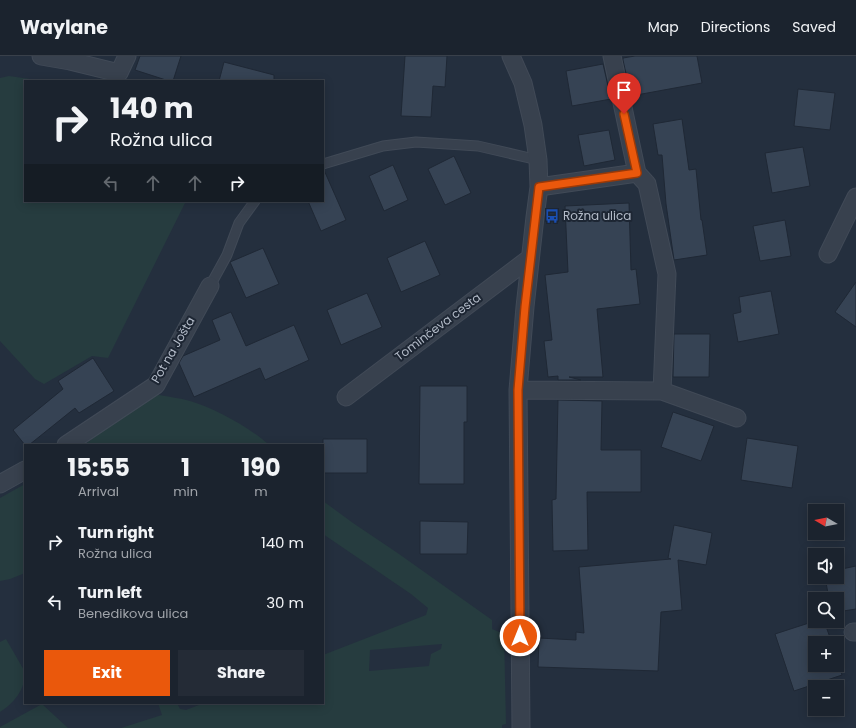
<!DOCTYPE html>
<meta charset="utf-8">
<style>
:root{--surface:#1b232e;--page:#242b36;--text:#f1f3f6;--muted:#a0a4aa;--line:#39404a;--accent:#ea580c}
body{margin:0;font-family:Poppins,sans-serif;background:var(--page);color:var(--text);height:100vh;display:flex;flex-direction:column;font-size:15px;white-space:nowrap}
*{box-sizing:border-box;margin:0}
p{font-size:13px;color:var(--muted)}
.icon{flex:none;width:22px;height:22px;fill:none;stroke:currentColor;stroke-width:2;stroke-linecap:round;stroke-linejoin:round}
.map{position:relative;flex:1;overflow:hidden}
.details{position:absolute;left:24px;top:388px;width:300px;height:260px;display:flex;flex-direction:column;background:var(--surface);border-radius:0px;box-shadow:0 2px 10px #0003,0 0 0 1px var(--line)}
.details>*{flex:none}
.banner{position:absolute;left:24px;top:24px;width:300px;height:122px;border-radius:0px;box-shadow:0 2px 10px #0003,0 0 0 1px var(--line);background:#1b232e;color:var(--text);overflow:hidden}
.needle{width:26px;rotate:280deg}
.buttons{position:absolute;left:808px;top:448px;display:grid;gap:8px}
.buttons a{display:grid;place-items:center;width:36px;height:36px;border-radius:0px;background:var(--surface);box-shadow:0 2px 10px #0003,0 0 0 1px var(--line);font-size:20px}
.pin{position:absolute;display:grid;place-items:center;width:34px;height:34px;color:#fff;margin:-41px -17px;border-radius:50% 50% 50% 0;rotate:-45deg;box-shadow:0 0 4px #0007}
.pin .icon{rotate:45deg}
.me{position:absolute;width:44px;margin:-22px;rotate:0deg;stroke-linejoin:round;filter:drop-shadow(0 0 3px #0008)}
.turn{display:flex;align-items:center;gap:14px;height:84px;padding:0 20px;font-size:18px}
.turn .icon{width:52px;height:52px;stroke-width:2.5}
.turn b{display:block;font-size:28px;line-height:34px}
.lanes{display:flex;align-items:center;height:38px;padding:0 20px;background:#0003;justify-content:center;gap:20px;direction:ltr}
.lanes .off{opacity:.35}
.eta{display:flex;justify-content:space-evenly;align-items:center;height:68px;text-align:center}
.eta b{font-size:24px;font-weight:700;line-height:28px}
.action{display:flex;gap:8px;margin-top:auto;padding:8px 20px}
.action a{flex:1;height:46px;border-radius:0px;background:var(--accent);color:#fff;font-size:16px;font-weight:700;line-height:46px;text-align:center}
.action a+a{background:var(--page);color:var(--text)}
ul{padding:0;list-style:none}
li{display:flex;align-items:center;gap:12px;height:60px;padding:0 20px}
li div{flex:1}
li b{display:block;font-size:15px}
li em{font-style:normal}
header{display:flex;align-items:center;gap:24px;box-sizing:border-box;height:56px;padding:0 20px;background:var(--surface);border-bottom:1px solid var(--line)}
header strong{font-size:19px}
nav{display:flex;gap:22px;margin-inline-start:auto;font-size:14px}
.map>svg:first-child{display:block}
</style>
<header>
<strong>Waylane</strong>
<nav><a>Map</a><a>Directions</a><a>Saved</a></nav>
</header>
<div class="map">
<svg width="856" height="672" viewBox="0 0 856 672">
<rect width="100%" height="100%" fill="#242f3e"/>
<path fill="#263c3f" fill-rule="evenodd" d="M 9,20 L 44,25 L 25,25 L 25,145 L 186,145 L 108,302 L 92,300 L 44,328 L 35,323 L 0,285 L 0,22 Z
M 159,339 C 169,341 180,342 190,345 C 214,352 251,372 269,389 L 84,389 L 147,341 Z
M 25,428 L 25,517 L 10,523 L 0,525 L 0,442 Z
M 323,445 L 353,467 L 399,498 L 492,564 L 492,573 L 504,578 L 506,668 L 502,669 L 502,672 L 121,672 L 162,659 L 158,647 L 177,647 L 180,653 L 186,654 L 204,647 L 323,647 L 323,599 L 426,559 L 428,552 L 411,538 L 323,478 ZM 442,588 L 441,593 L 431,598 L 429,610 L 369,615 L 370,594 Z
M 6,583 L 25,616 C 25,634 14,647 0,656 L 0,586 Z
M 42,648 L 68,672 L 0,672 L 0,671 Z"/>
<path fill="#364354" stroke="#1f2835" d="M 140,0 L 181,0 L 173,25 L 169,25 L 135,14 Z
M 405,0 L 447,0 L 445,31 L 433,30 L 431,61 L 401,60 Z
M 635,0 L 697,0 L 702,27 L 631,40 L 623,4 L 623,2 Z
M 224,6 L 274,19 L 274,25 L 219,25 Z
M 603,8 L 611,43 L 572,50 L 566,15 Z
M 798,33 L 835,37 L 830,74 L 794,70 Z
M 682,63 L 689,114 L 696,113 L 701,164 L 702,164 L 707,199 L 674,204 L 666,148 L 662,99 L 658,99 L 653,68 Z
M 609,74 L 615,104 L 584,110 L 578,79 Z
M 803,91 L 810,130 L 772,137 L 765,97 Z
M 454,100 L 471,137 L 445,149 L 428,113 Z
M 393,109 L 408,144 L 384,155 L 369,120 Z
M 323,114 L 324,114 L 346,164 L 321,175 L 308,145 L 323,145 Z
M 629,147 L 631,214 L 636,213 L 640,248 L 597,253 L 603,321 L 569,321 L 581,324 L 558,324 L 558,320 L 548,321 L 544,285 L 552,284 L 545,219 L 568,216 L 565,150 Z
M 785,164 L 791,200 L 760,205 L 753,170 Z
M 425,185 L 440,219 L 401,236 L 387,202 Z
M 263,192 L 279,228 L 246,242 L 230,206 Z
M 856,226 L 856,271 L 835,256 Z
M 771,235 L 779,278 L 738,286 L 733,258 L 741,256 L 739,241 Z
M 367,237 L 382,271 L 341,289 L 327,254 Z
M 231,256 L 246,290 L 294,269 L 309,304 L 265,324 L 260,312 L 194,341 L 179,307 L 183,300 L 220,284 L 212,264 Z
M 674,278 L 710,278 L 709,321 L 673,321 Z
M 93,302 L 114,335 L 79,357 L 75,352 L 29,389 L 25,389 L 13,374 L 63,333 L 58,325 Z
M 420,330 L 467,330 L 467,366 L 464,366 L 464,428 L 419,428 Z
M 558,344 L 602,345 L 601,394 L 641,394 L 641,436 L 587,436 L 588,494 L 553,495 L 552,444 L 556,443 Z
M 673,356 L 714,370 L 701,405 L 661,391 Z
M 747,382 L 798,390 L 792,432 L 741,424 Z
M 323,383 L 367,383 L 367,417 L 323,417 Z
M 420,465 L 468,466 L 467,498 L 420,498 Z
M 674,469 L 712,477 L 706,509 L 678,504 L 682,554 L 661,556 L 658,615 L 538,611 L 539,582 L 576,584 L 576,576 L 584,577 L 579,511 L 671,503 L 668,502 Z
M 856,510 L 856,553 L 837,556 L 837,543 L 829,543 L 825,521 L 837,521 L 837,514 Z
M 815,565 L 824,565 L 832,587 L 815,587 L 815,609 L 837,609 L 837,604 L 842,619 L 794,635 L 775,578 Z"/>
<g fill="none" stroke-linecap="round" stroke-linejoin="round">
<defs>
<path id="lane" d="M 323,108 L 383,90 L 416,86 L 478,90 L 538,104
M 210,230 L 227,199 L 239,167 L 255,145"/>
<path id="street" d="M 41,0 L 70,5 L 119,17 L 127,0
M 511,0 L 523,27 L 533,69 L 538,104 L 539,131 L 535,161 L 525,251 L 518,334 L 521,672
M 612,0 L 637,117
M 828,198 L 856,141
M 518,334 L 662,335 L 667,218 L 647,128 L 637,117 L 539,131
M 662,335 L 737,362
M 346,341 L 530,202
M 66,389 L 156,329 L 210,230
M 0,428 L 25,414
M 853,576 L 856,576"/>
</defs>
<use href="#lane" stroke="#414a57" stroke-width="11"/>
<use href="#street" stroke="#414a57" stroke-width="19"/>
<use href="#lane" stroke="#38414e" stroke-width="9"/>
<use href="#street" stroke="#38414e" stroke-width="17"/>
</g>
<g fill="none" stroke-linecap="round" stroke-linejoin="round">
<defs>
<path id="route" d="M 520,580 L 518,334 L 525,251 L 539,131 L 637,117 L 624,58"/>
</defs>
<use href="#route" stroke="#983908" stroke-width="10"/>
<use href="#route" stroke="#ea580c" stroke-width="7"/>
</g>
<defs>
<symbol id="bus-bare" viewBox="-9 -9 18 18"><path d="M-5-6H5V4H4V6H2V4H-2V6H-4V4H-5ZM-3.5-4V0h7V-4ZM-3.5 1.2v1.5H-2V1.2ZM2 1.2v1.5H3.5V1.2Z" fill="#1a4fb4" stroke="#1d2633" stroke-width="2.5" paint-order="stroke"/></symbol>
</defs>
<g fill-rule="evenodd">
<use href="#bus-bare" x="542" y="150" width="20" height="20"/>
</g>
<g text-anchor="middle" stroke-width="4" stroke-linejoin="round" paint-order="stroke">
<g font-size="12" fill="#b4bcc9" stroke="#1d2633" text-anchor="start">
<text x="563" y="164">Rožna ulica</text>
</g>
<g font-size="12" fill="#b4bcc9" stroke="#1d2633">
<text transform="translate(438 271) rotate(-37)" y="4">Tominčeva cesta</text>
<text transform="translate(173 294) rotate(-60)" y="4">Pot na Jošta</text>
</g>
</g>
</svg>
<div class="buttons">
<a><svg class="needle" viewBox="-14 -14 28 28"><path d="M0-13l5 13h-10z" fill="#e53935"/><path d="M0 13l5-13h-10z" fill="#a0a4aa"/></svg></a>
<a><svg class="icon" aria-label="sound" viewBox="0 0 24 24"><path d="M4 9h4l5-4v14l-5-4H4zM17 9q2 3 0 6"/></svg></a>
<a><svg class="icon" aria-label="search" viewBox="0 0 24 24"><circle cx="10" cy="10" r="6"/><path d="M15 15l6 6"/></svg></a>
<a>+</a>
<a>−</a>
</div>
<div class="pin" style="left:624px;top:58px;background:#d93025"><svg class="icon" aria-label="arrive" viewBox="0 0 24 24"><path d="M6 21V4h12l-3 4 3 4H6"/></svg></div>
<svg class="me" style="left:520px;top:580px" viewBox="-20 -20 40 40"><circle r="17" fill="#ea580c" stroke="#fff" stroke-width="3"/><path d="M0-11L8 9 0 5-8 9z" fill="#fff"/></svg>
<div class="banner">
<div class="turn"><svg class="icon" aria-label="right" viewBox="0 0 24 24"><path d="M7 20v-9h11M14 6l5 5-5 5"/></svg><div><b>140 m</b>Rožna ulica</div></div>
<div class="lanes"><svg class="icon off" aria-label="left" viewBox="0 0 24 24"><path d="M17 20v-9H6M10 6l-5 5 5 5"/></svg><svg class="icon off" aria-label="ahead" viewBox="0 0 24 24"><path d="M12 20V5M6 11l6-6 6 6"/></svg><svg class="icon off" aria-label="ahead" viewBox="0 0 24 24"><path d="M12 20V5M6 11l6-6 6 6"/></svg><svg class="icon" aria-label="right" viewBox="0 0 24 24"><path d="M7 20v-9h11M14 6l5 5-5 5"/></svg></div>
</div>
<section class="details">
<div class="eta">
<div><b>15:55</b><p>Arrival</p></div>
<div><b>1</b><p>min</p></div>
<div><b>190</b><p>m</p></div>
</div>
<ul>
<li><svg class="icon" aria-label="right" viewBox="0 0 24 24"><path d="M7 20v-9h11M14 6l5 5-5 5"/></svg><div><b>Turn right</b><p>Rožna ulica</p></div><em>140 m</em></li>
<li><svg class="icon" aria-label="left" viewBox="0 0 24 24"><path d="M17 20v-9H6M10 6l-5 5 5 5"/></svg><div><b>Turn left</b><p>Benedikova ulica</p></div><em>30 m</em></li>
</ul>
<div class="action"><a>Exit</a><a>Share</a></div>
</section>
</div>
